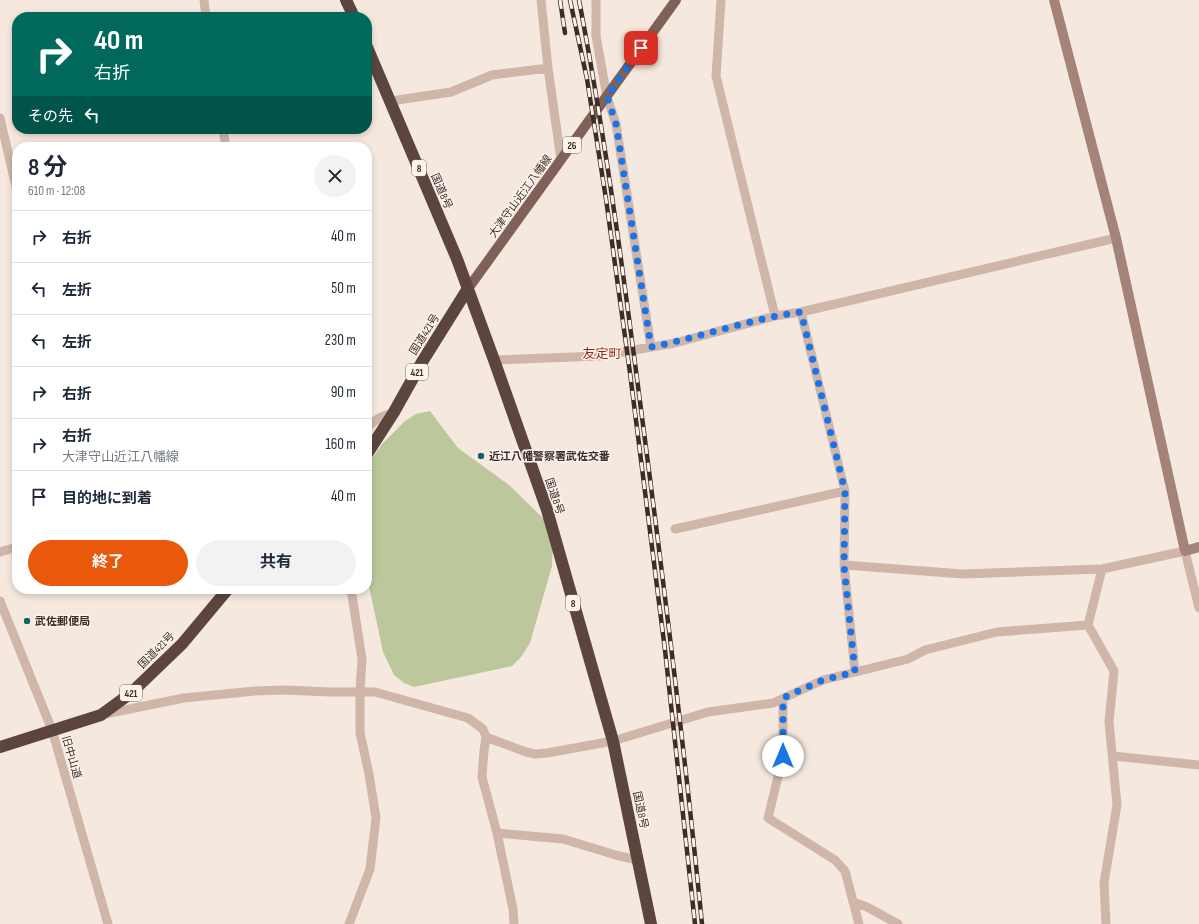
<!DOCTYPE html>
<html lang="ja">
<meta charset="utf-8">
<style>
:root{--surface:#fff;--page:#f2f2f3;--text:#1f2937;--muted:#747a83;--line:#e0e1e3;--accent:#ea580c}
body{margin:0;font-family:"Sofia Sans Condensed","Noto Sans JP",sans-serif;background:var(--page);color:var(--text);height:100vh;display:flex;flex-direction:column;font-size:15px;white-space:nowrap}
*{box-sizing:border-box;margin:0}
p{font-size:13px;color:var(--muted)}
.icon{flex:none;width:22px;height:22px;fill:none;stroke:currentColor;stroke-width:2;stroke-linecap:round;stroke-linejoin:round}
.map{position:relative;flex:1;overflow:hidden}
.drawer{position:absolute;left:12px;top:142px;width:360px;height:452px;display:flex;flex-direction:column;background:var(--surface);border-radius:16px;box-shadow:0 2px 6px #0003}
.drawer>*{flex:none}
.guide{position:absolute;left:12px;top:12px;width:360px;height:122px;border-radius:16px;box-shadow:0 2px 6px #0003;background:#00695c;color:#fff;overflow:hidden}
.pin{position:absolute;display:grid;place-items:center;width:34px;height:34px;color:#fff;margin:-17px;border-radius:8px;box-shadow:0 2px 6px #0006}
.me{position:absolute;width:44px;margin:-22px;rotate:0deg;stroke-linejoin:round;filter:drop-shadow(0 0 3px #0008)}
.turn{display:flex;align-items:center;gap:14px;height:84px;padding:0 16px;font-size:18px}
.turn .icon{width:52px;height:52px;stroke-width:2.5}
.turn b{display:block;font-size:28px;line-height:34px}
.then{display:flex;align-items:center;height:38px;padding:0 16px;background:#0003;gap:8px;font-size:15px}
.round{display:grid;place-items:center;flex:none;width:42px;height:42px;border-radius:21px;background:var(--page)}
.head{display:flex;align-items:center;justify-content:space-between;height:68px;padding:0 16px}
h1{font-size:24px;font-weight:700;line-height:30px}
.button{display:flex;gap:8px;margin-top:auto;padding:8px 16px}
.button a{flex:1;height:46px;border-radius:24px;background:var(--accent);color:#fff;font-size:16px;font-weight:700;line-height:46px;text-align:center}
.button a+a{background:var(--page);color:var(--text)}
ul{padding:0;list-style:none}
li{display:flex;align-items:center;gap:12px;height:52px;padding:0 16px;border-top:1px solid var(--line)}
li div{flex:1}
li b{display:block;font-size:15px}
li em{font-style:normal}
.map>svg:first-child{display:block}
</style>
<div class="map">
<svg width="1199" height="924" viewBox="0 0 1199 924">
<rect width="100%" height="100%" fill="#f5e8de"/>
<path fill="#bdc79c" d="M 430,411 L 458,448 L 509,485 L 544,519 L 553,544 L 552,566 L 530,643 L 521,657 L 512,666 L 414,687 L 404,683 L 394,675 L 383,652 L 367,577 L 367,476 L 371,460 L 382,444 L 405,421 L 416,414 Z"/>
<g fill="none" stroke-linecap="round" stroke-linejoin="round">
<path stroke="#cfb6a8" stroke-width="9" d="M 204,0 L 206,17
M 541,0 L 548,68
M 596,0 L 596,36 L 607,97 L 616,124 L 651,347
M 721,0 L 716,76 L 775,316
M 391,101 L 451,92 L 492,75 L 548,68 L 561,160
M 0,118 L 17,191
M 223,129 L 226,147
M 801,312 L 845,491
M 494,360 L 599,356 L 675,343 L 775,316 L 801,312 L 1116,238
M 367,427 L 379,418 L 394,412
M 675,529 L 845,491 L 844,565 L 963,574 L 1102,569 L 1185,551 L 1199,608
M 0,552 L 17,547
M 844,565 L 855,672
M 1102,569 L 1088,625 L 1114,671 L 1109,722 L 1117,805 L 1104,883 L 1106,924
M 0,601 L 52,730 L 108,924
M 783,699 L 783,756 L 768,818 L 835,860 L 845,871 L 859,924
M 105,714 L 184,698 L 255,691 L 285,690 L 329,692 L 375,692 L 468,718 L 483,729 L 486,737 L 484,751 L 482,777 L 497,833 L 513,909 L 514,924
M 486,737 L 526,752 L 535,754 L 547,753 L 613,741 L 708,712 L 773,703 L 823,680 L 908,659 L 925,650 L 997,632 L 1088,625
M 1113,756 L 1199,765
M 497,833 L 563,839 L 619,856 L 638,860
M 853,902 L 867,907 L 898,924
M 349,924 L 370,869 L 376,818 L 369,774 L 360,733 L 360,691 L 362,659 L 351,589"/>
<path stroke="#a48479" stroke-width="10" d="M 1054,0 L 1116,238 L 1185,551 L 1199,547"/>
<path stroke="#7f6159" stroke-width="10" d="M 467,290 L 676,0"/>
<path stroke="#5d453f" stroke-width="12" d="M 346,0 L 354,17
M 367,47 L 457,259 L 494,360 L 547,510 L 613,741 L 651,924
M 367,454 L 394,412 L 422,362 L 467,290
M 0,747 L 101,715 L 131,693 L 182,644 L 228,589"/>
<defs>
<path id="rail" d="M 560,0 L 565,33
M 570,0 L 587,79 L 606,199 L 630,373 L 665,650 L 695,924
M 579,0 C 607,146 626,293 645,440 C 666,601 686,762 702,924"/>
</defs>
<use href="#rail" stroke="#3c2d29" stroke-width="4.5"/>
<use href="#rail" stroke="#fcf3ec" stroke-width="3" stroke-dasharray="9" stroke-linecap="butt"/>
</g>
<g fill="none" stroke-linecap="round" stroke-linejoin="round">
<path stroke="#1a73e8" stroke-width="7" stroke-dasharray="0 12.6" d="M 641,48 L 607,96 L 616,124 L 651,347 C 701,337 750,319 801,312 L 845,491 L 844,566 L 855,672 L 823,680 L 783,698 L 783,756"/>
</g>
<g fill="#19625f" stroke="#fcf3ec" stroke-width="1.5">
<circle cx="481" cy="456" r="4"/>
<circle cx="27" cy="621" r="4"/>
</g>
<g text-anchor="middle" stroke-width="3" stroke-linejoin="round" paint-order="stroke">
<g fill="#fcf3ec" stroke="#766864" stroke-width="1">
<rect x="563" y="137" width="18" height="16" rx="3"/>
<rect x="412" y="160" width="14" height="16" rx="3"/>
<rect x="406" y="364" width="22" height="16" rx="3"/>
<rect x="566" y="595" width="14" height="16" rx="3"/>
<rect x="120" y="685" width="22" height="16" rx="3"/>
</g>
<g font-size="10" font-weight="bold" fill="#3c2d29">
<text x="572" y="149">26</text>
<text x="419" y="172">8</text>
<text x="417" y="376">421</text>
<text x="573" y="607">8</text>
<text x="131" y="697">421</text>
</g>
<g font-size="11" fill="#3c2d29" stroke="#fcf3ec">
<text transform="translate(442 191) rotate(67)" y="4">国道8号</text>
<text transform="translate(520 196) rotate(-54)" y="4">大津守山近江八幡線</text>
<text transform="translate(424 334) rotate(-58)" y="4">国道421号</text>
<text transform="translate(555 496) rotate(72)" y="4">国道8号</text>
<text transform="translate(156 650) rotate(-45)" y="4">国道421号</text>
<text transform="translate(72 757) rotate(74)" y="4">旧中山道</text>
<text transform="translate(641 810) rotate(78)" y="4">国道8号</text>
</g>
<g font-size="11" font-weight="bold" fill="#3c2d29" stroke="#fcf3ec" text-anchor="start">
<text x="489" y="460">近江八幡警察署武佐交番</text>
<text x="35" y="625">武佐郵便局</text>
</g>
<g font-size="13" fill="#942819" stroke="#fcf3ec">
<text x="602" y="358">友定町</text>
</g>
</g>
</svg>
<div class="pin" style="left:641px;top:48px;background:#d93025"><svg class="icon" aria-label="arrive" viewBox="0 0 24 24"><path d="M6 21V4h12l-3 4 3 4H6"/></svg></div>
<svg class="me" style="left:783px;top:756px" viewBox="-20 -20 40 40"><circle r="19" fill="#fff"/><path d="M0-13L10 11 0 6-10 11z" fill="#1a73e8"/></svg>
<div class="guide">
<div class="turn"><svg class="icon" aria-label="right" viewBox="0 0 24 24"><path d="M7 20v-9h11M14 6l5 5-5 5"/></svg><div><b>40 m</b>右折</div></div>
<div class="then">その先<svg class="icon" aria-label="left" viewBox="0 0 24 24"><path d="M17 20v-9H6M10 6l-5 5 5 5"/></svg></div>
</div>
<section class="drawer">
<div class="head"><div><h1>8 分</h1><p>610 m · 12:08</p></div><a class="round"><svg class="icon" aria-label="close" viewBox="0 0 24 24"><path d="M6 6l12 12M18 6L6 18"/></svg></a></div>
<ul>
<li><svg class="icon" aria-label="right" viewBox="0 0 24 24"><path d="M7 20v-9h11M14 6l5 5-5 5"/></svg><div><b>右折</b></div><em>40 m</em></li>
<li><svg class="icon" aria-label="left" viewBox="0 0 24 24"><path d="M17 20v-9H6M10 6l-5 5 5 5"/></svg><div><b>左折</b></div><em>50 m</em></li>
<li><svg class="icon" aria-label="left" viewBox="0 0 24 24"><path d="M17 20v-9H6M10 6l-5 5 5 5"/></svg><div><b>左折</b></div><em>230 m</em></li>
<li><svg class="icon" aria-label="right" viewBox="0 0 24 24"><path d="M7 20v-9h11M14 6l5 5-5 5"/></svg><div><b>右折</b></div><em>90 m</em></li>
<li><svg class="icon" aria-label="right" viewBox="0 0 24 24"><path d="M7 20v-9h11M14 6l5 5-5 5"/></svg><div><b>右折</b><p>大津守山近江八幡線</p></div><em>160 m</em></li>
<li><svg class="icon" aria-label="arrive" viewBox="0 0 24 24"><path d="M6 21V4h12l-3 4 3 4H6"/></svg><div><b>目的地に到着</b></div><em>40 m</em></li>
</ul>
<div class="button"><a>終了</a><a>共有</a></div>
</section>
</div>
